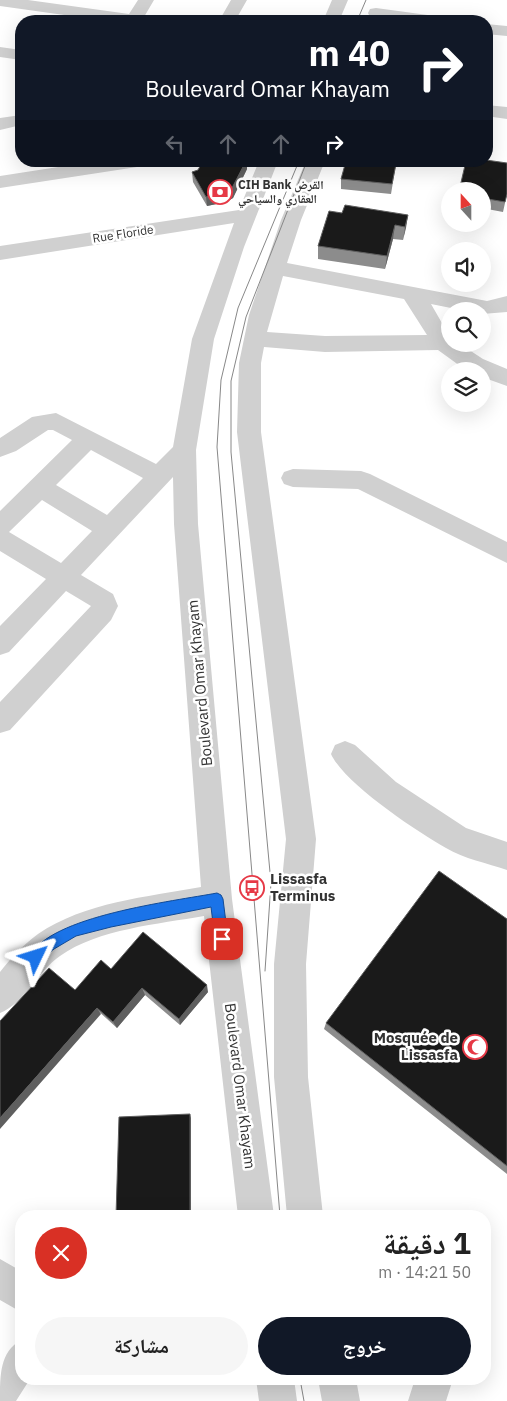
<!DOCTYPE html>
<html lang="ar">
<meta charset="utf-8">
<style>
:root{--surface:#fff;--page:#f6f6f6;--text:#222;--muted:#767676;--accent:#111827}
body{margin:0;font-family:"IBM Plex Sans","Noto Naskh Arabic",sans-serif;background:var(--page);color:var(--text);direction:rtl;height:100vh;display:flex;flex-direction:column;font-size:19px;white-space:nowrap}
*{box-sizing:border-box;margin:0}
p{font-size:16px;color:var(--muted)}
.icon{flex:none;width:28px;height:28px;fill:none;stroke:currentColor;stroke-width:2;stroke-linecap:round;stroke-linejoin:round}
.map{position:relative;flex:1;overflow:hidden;direction:ltr}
.drawer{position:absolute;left:15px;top:1210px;width:476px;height:175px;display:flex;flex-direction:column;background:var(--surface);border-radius:20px;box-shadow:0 5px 20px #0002;direction:rtl}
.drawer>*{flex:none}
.top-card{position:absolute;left:15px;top:15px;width:478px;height:152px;border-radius:20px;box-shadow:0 5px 20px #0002;direction:rtl;background:#111827;color:#fff;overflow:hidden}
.needle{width:32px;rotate:339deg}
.tools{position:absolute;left:441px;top:182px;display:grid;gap:10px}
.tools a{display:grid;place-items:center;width:50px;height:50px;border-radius:50%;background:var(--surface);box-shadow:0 5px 20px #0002;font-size:25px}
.pin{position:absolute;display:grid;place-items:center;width:42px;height:42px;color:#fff;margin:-21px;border-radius:10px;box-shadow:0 2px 8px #0006}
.me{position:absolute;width:55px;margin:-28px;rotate:49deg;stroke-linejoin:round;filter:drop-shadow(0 0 4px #0008)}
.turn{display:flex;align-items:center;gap:18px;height:105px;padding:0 20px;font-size:22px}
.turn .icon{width:65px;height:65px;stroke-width:2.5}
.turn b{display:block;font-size:35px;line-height:42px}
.lanes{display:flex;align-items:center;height:48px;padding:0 20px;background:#0003;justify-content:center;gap:25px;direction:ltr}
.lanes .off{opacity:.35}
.round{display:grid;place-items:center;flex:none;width:52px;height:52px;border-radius:26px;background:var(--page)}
.summary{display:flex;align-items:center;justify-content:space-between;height:85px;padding:0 20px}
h1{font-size:30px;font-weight:700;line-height:38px}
.button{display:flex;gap:10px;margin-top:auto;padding:10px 20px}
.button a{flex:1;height:58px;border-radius:30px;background:var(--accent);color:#fff;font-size:20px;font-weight:700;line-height:58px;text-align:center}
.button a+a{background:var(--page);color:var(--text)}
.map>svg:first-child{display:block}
</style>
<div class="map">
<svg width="507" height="1401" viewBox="0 0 507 1401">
<rect width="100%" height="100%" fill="#fff"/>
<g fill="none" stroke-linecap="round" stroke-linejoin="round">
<path fill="#d0d0d0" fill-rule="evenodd" d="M 0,0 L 28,0 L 129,14 L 138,0 L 154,0 L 144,17 L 149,21 L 107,21 L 0,6 Z
M 231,0 L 247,0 L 235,21 L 219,21 Z
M 332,0 L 348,0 L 339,21 L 323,21 Z
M 376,8 L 435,16 L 441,17 L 443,21 L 400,21 L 370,17 L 368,13 L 370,9 Z
M 486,24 L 507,26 L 507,36 L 486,34 Z
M 0,47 L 21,50 L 21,60 L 0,57 Z
M 486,105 L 507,107 L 507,119 L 486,116 Z
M 21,115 L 21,125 L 0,130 L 0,118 Z
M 97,161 L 146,161 L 144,165 L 137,167 L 0,188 L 0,176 Z
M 259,161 L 278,161 L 244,247 L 214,339 L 196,450 L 198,524 L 232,899 L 274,1216 L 238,1216 L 204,916 C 159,924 98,929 60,956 C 38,971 25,1003 0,1013 L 0,972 C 11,958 24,944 38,934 C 85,902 147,897 201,887 L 174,524 L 173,477 L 81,575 L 113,594 L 118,606 L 111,620 L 10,730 L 0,733 L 0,702 L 91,606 L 66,591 L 9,652 L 0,655 L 0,626 L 46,579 L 0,551 L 0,511 L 72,440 L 53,430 L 48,430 L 16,451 L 0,457 L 0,438 L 32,417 L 56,413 L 156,464 L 173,447 L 192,339 L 234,223 L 0,260 L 0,246 L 239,210 ZM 91,450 L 143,478 L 107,515 L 56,485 ZM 42,500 L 92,531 L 61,563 L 9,532 Z
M 306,161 L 325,161 L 301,220 L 287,263 L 487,301 L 507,296 L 507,312 L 482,314 L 482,311 L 466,311 L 431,304 L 450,337 L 450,344 L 460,344 L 483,359 L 507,369 L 507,386 L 482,377 L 482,371 L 467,371 L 438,350 L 325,352 L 264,347 L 261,363 L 261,432 L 316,839 L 306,964 L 308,1077 L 323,1216 L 287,1216 L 274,1077 L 274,964 L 286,839 L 237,432 L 239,363 L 249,315 L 281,220 ZM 283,276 L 404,299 L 427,335 L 325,336 L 267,332 Z
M 293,469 L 361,471 L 370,474 L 507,542 L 507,563 L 358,489 L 293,487 L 284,484 L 281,478 L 284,472 Z
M 345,741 L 355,745 L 396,782 L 466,828 L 507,842 L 507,870 C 487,863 464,859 446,848 C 416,831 344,783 331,754 L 335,745 Z
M 0,1259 L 21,1271 L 21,1312 L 0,1300 Z
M 21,1340 L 21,1379 L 30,1379 L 16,1401 L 0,1401 C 0,1374 0,1352 21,1340 Z
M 256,1379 L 294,1379 L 297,1401 L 259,1401 Z
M 318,1379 L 356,1379 L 360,1401 L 322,1401 Z
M 415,1379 L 453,1379 L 446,1401 L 408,1401 Z"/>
<path stroke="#888" stroke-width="1" d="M 357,21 L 366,0
M 265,971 L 271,883 L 231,452 L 231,381 L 246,317 L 307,161
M 280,1216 L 217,447 L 221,380 L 238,308 L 299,161
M 300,1379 L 304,1401"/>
</g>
<path fill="#8c8c8c" d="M 203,161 L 247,161 L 247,169 L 233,198 L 226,202 L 207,206 L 193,182 L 192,172 L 198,170 Z
M 396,164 L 391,194 L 341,189 L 341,179 Z
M 482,191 L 507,194 L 503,212 L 482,208 Z
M 342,213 L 408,215 L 403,240 L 393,239 L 385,269 L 318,259 L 318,246 Z
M 507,919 L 507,1174 L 324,1029 L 326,1023 Z
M 111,969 L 208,992 L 180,1025 L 145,995 L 117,1028 L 75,990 Z"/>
<path fill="#5f5f5f" d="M 246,161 L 247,161 L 247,169 L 233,198 L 226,202 L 207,206 L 206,197 Z
M 408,215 L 406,228 L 403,240 L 405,227 Z
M 395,225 L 393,239 L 385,269 L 387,256 Z
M 207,985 L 208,992 L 180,1025 L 179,1019 Z
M 142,988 L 145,995 L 117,1028 L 113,1022 Z
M 97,1008 L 101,1014 L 0,1129 L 0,1118 Z
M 190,1114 L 191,1118 L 191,1216 L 190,1216 Z"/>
<path fill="#1a1a1a" stroke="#5f5f5f" d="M 486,160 L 507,163 L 507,194 L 505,202 L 482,198 L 482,191 L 459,191 L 466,161 L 486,161 Z
M 203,161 L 246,161 L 232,188 L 226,192 L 206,197 L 192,172 L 198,170 Z
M 346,161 L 368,161 L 396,164 L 392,184 L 341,179 Z
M 345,205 L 408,215 L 405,227 L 395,225 L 387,256 L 318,246 L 329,211 L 342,213 Z
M 439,871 L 507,919 L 507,1166 L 326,1023 Z
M 143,932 L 207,985 L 179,1019 L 142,988 L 113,1022 L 97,1008 L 0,1118 L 0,1021 L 49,968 L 75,990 L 101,960 L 111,969 Z
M 190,1114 L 190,1216 L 116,1216 L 119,1117 Z"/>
<path fill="#1a73e8" stroke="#114b97" d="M 217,893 L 221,895 L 223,899 L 228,939 L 226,943 L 222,945 L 217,943 L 215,939 L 211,907 L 111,927 L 76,936 L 54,949 L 36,964 L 32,962 L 30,957 C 47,916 175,901 217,893 Z"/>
<defs>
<symbol id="bank-ring" viewBox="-11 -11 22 22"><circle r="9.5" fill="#fff" stroke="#e63946" stroke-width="1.5"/><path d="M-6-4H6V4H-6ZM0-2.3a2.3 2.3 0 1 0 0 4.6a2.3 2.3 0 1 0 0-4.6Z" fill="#e63946"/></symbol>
<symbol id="bus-ring" viewBox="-11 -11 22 22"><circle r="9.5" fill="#fff" stroke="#e63946" stroke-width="1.5"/><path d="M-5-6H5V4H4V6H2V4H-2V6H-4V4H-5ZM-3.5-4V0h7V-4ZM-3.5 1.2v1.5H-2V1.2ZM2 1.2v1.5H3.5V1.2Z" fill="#e63946"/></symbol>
<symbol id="mosque-ring" viewBox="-11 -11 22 22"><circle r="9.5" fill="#fff" stroke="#e63946" stroke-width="1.5"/><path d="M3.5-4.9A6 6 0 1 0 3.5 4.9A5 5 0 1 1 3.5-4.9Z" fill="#e63946"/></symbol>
</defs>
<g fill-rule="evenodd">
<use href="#bank-ring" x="206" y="178" width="28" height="28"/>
<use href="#bus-ring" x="238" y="874" width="28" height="28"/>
<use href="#mosque-ring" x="461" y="1033" width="28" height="28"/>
</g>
<g text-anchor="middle" stroke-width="5" stroke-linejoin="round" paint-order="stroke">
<g font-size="12" font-weight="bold" fill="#333" stroke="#fff" text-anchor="start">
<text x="238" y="189">CIH Bank القرض<tspan x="238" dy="14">العقاري والسياحي</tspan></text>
</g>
<g font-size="12" fill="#333" stroke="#fff">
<text transform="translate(123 234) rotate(-9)" y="4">Rue Floride</text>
</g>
<g font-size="15" fill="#333" stroke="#fff">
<text transform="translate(200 683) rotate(-95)" y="5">Boulevard Omar Khayam</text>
<text transform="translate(240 1086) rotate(83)" y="5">Boulevard Omar Khayam</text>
</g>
<g font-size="15" font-weight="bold" fill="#333" stroke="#fff" text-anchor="start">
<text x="270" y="884">Lissasfa<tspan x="270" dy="17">Terminus</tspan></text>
<text x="458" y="1043" text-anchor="end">Mosquée de<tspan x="458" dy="17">Lissasfa</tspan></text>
</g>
</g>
</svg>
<div class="tools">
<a><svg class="needle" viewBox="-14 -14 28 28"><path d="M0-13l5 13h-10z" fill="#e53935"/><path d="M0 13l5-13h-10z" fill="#767676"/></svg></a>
<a><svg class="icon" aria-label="sound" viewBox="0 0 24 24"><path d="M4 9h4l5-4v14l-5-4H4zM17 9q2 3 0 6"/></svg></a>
<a><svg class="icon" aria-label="search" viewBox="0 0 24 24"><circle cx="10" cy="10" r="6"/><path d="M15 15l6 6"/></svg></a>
<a><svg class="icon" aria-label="layers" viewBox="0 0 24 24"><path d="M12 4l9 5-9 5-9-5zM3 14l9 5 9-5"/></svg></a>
</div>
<div class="pin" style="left:222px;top:939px;background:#d93025"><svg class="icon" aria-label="arrive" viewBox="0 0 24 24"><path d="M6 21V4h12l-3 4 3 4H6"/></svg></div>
<svg class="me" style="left:36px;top:957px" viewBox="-20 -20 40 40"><path d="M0-17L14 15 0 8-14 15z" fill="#1a73e8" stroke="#fff" stroke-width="4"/></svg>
<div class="top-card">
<div class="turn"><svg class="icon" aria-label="right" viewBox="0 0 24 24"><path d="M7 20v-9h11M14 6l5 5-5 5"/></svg><div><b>40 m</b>Boulevard Omar Khayam</div></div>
<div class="lanes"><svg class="icon off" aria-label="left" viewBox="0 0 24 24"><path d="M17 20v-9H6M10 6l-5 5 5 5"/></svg><svg class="icon off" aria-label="ahead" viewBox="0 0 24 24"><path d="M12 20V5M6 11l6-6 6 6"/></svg><svg class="icon off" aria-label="ahead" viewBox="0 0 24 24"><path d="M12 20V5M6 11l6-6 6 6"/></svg><svg class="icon" aria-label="right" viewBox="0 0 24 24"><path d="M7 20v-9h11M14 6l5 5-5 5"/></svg></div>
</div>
<section class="drawer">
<div class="summary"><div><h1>1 دقيقة</h1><p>50 m · 14:21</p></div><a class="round" style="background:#d93025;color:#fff"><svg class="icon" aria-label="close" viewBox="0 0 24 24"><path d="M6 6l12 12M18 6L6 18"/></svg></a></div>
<div class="button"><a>خروج</a><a>مشاركة</a></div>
</section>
</div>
